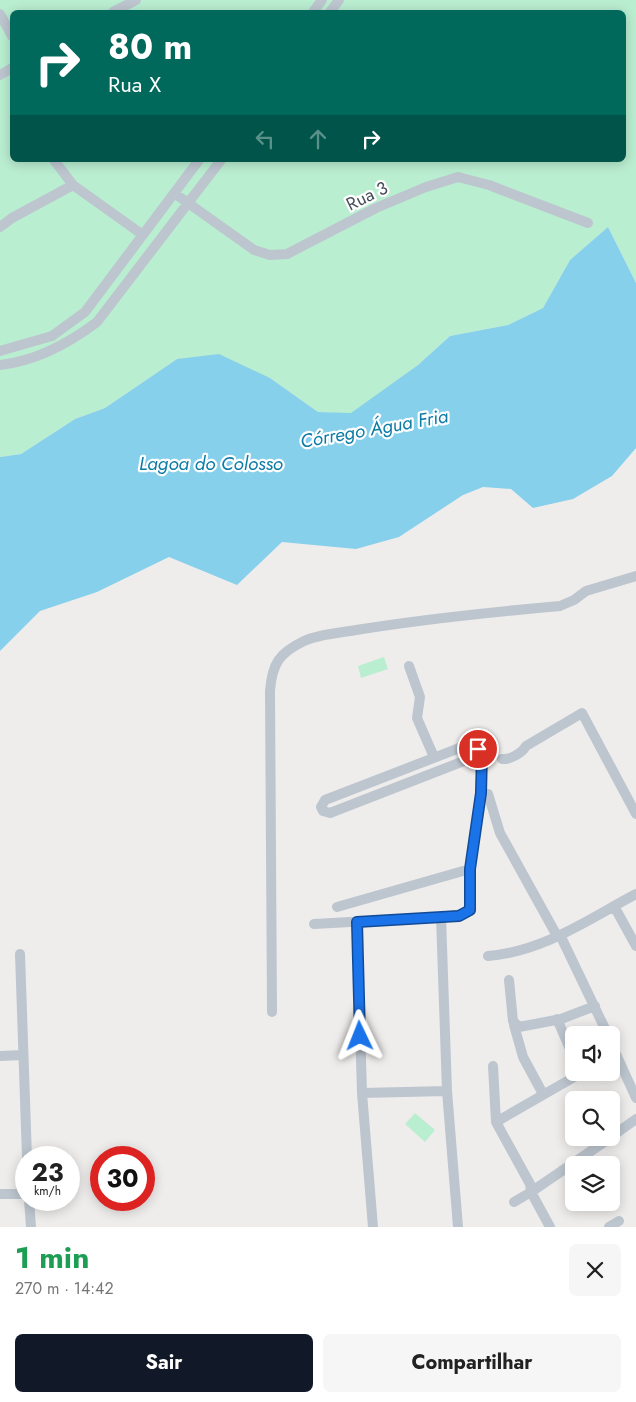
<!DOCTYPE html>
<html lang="pt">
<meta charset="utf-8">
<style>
:root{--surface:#fff;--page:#f6f6f6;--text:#222;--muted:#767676;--accent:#111827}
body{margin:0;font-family:Jost,sans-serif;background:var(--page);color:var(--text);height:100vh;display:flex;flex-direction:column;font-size:19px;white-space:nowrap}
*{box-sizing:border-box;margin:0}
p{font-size:16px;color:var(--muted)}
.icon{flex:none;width:28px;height:28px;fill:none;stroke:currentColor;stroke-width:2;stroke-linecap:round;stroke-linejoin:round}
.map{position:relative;height:1227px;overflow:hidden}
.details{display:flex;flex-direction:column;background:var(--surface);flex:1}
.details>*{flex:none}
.hud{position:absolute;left:10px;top:10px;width:616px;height:152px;border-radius:8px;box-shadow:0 2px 12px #0003;background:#00695c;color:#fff;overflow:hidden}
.tools{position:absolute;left:565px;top:1026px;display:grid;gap:10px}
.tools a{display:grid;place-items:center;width:55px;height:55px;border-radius:8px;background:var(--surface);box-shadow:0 2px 12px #0003;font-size:25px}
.speed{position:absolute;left:15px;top:1146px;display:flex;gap:10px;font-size:25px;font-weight:700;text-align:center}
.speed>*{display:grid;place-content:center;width:65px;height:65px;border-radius:50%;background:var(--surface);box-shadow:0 2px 12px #0003;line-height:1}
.speed small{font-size:12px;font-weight:400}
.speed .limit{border:8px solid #d22;background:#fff;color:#111}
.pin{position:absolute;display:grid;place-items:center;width:42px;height:42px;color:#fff;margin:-21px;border:2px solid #fff;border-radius:50%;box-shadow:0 1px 5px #0007}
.me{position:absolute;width:55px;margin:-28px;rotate:358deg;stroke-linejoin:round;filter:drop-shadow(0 0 4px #0008)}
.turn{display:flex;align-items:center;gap:18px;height:105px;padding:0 15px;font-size:22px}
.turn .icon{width:65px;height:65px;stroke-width:2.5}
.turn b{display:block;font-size:35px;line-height:42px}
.lanes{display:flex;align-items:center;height:48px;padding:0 15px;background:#0003;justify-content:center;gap:25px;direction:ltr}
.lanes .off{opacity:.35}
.round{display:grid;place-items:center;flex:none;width:52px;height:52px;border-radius:8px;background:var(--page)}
.overview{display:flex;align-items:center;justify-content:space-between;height:85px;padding:0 15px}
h1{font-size:30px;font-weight:700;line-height:38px;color:#1e9e55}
.primary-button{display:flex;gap:10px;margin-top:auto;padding:10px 15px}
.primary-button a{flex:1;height:58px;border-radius:8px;background:var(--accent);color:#fff;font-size:20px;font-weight:700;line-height:58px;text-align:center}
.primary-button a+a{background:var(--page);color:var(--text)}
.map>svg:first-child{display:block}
</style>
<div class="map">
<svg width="636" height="1227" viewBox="0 0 636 1227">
<rect width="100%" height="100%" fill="#efedec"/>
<path fill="#baeed1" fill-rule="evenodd" d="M 0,0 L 636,0 L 636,283 L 608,227 L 570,260 L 543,308 L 508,325 L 450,336 L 418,365 L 351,414 L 318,412 L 270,378 L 177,359 L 105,408 L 75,419 L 21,454 L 0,457 ZM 12,12 L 624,12 L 624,160 L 12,160 Z
M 384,657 L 388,669 L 361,678 L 358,666 Z
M 415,1113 L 435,1130 L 425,1142 L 405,1124 Z"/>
<path fill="#87d0eb" d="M 608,227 L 636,283 L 636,448 L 612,476 L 573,499 L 533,508 L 511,489 L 483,487 L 463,495 L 399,537 L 356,549 L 282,542 L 237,585 L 169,557 L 97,592 L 40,611 L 0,651 L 0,457 L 21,454 L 75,419 L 105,408 L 177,359 L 219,354 L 270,378 L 318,412 L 351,413 L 418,365 L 450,336 L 508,325 L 543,308 L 570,260 Z"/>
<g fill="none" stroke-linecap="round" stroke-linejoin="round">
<path stroke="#bdc6cf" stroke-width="10" d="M 113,12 L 136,0
M 313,12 L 322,0
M 330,12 L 339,0
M 0,14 L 12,36
M 0,75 L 12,68
M 54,160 L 73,185 L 143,235
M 174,193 L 254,250 L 270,255 L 287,254 L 376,208 L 426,187 L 458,177 L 489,185 L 588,223
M 0,227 L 12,218 L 73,185
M 0,351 L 52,336 L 85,312 L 199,160
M 0,365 C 36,361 68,344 97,322 L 221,160
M 409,666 L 420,697 L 417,718 L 434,757
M 502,759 C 510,760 522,753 526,746 L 582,713 L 636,814
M 488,794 L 500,833 L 556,934 L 561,937 L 608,1035
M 614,906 L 636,946
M 337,907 L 470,869
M 357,922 L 362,1093 L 373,1227
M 314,924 L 441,917
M 20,954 L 27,1158
M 488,956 C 544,951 587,920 636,894
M 509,980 L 513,1021 L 519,1027 L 561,1019 L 595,1006
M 272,1012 L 270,691 C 272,664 279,653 304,641 C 319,634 340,633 356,630 C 424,619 492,612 560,606 L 574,600 L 586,591 L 636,576
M 557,1019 L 574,1058
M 514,1025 L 523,1057 L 543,1094
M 611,1043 L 636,1098
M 0,1056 L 23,1055
M 493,1066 L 496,1122 L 530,1184 L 531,1192 L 550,1227
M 362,1093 L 447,1091
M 583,1099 L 584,1100
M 496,1122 L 583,1072
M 611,1137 L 636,1119
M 0,1194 L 26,1194
M 29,1200 L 31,1227
M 514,1202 L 531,1192 L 610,1138
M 458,1227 L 447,1091 L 441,917 L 464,914 L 471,907 L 470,869 L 481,793 L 482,754 L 478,749 L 462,747 L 325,800 L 321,807 L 323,811 L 330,813 L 482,754
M 609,1227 L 619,1221"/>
</g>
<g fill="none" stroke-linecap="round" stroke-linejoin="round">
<defs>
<path id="route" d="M 360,1036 L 357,922 L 459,916 L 470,910 L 470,869 L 481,793 L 482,754 L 478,749"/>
</defs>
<use href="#route" stroke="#114b97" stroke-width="12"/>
<use href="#route" stroke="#1a73e8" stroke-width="9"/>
</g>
<g text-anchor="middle" stroke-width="4.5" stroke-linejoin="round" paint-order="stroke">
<g font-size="18" fill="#454f5a" stroke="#fff">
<text transform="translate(367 196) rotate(-26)" y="6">Rua 3</text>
</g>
<g font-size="19" font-style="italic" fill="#0c7ca6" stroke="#fff">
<text transform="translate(374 428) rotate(-10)" y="7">Córrego Água Fria</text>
<text x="211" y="470">Lagoa do Colosso</text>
</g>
</g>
</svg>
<div class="tools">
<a><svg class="icon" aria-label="sound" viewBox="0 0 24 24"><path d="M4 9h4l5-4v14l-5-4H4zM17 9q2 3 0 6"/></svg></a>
<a><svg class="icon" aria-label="search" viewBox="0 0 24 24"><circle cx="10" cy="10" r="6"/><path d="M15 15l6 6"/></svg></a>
<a><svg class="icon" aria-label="layers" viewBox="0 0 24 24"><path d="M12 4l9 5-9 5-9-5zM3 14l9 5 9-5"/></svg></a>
</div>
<div class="speed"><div>23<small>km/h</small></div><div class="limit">30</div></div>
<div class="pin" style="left:478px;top:749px;background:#d93025"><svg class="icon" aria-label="arrive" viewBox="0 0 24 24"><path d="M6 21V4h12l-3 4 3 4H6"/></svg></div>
<svg class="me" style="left:360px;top:1036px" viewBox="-20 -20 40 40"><path d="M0-17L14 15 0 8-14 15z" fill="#1a73e8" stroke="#fff" stroke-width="4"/></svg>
<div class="hud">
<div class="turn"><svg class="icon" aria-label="right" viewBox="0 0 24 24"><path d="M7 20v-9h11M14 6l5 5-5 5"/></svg><div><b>80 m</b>Rua X</div></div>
<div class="lanes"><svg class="icon off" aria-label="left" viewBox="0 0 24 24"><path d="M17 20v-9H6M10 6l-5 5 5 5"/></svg><svg class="icon off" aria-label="ahead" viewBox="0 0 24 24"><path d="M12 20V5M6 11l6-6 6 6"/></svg><svg class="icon" aria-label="right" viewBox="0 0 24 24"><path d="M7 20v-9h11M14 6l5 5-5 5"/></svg></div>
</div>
</div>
<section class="details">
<div class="overview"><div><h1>1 min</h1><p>270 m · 14:42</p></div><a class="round"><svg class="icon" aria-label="close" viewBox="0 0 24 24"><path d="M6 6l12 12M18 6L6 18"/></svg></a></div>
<div class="primary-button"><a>Sair</a><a>Compartilhar</a></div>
</section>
